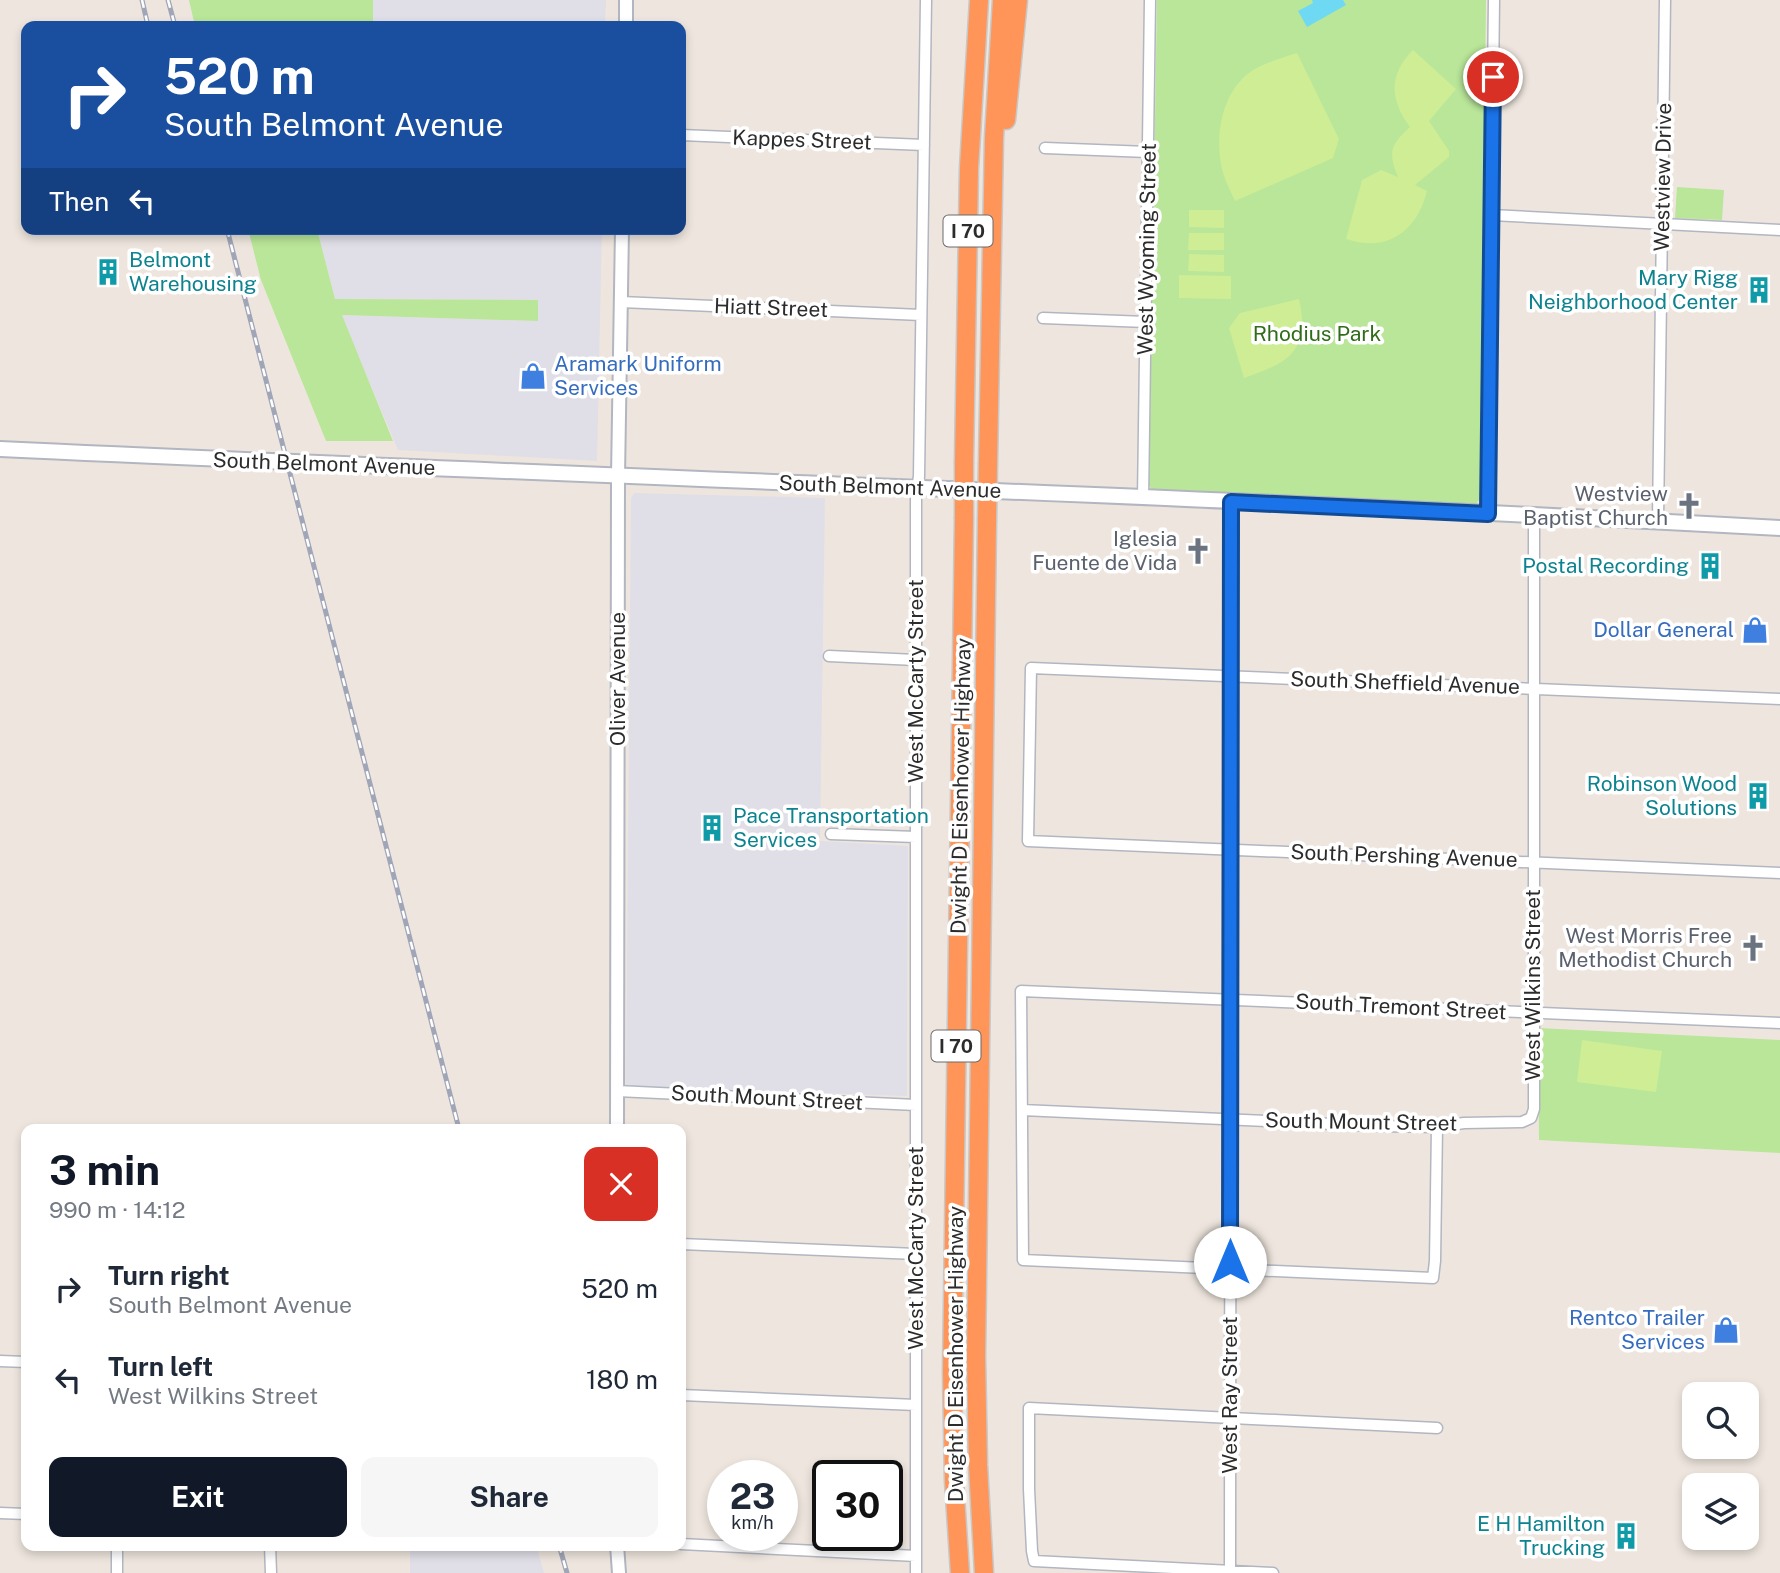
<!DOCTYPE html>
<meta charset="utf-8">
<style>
:root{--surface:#fff;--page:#f6f6f7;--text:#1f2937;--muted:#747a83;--accent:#111827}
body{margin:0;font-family:"Public Sans",sans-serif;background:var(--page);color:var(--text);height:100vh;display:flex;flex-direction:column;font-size:26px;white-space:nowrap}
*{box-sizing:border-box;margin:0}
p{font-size:23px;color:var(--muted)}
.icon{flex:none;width:38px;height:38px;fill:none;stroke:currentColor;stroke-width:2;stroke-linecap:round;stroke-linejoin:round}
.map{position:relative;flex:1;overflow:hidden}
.details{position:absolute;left:21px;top:1124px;width:665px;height:427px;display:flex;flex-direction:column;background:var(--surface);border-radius:14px;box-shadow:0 4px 10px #0003}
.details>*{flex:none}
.banner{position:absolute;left:21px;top:21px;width:665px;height:214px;border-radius:14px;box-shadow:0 4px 10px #0003;background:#1a4fa0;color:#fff;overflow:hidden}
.tools{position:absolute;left:1682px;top:1382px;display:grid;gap:14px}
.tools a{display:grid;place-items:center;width:77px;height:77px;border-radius:14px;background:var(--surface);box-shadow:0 4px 10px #0003;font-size:35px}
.speed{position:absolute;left:707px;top:1460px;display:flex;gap:14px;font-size:35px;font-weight:700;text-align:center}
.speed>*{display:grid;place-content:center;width:91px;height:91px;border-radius:50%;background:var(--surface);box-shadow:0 4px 10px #0003;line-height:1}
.speed small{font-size:18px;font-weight:400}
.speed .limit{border:4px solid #111;border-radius:10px;background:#fff;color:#111}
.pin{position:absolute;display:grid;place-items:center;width:60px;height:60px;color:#fff;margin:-30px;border:4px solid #fff;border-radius:50%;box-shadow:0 2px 7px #0007}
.me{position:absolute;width:77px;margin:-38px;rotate:0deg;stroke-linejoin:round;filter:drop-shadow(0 0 5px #0008)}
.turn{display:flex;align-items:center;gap:24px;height:147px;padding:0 28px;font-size:32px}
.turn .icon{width:91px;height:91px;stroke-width:2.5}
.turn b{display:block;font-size:49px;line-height:60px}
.then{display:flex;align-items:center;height:66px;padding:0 28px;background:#0003;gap:14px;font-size:26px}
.round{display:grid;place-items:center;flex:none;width:74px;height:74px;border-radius:14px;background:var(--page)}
.head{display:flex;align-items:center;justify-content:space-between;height:119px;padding:0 28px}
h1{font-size:42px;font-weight:700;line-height:52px;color:var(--accent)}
.cta{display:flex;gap:14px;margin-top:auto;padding:14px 28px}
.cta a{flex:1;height:80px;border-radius:14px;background:var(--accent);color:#fff;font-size:28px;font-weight:700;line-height:80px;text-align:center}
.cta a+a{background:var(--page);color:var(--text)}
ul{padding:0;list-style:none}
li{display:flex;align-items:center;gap:21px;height:91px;padding:0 28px}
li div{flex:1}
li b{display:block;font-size:26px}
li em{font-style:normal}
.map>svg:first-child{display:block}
</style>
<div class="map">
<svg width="1780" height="1573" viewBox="0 0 1780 1573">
<rect width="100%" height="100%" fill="#eee6de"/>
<path fill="#e0dfe7" d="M 373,0 L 606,0 L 605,26 L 373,26 Z
M 317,229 L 602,229 L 597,461 L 398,450 L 341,315 L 538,321 L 538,300 L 335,299 Z
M 634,493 L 825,498 L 820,841 L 908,846 L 907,1096 L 626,1087 L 631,498 Z
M 410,1545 L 536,1545 L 544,1573 L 410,1573 Z"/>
<path fill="#b9e699" d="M 189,0 L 373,0 L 373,26 L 195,26 Z
M 1157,0 L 1486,0 L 1480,499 L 1473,508 L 1156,494 L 1149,486 Z
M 1677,187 L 1724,190 L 1722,220 L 1675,218 Z
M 248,229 L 317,229 L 335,299 L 538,300 L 538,321 L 342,315 L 393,441 L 326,441 L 261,280 Z
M 1538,1028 L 1780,1040 L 1780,1153 L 1539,1140 Z"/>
<path fill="#ceed95" d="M 1413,50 L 1456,89 L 1429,121 L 1449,151 L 1449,157 L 1415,185 L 1427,191 C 1417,231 1388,253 1346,239 L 1362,180 L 1381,170 L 1398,177 C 1388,152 1390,145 1410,127 C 1390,100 1388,75 1413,50 Z
M 1297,53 L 1339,139 L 1333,158 L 1235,201 C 1231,193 1227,184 1224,176 C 1214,145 1219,102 1243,78 C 1257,64 1279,59 1297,53 Z
M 1189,210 L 1224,210 L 1224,228 L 1189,227 Z
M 1189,233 L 1224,233 L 1224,250 L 1188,250 Z
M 1189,254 L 1224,255 L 1224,272 L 1188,271 Z
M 1179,275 L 1231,276 L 1231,299 L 1179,298 Z
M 1299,299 C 1311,351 1288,363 1244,378 L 1229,328 L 1240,313 Z
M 1582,1040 L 1662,1051 L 1656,1092 L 1577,1082 Z"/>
<path fill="#6fd9f3" d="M 1312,0 L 1343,0 L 1346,5 L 1307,27 L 1298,11 L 1313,3 Z"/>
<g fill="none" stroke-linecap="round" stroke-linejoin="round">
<defs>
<path id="minor" d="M 681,135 L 924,145
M 1045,148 L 1148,152
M 1492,215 L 1780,230
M 621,302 L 921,315
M 1043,318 L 1146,322
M 1143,499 L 1150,0
M 1488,514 L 1494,0
M 1658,521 L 1665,0
M 829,656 L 916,660
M 1780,699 L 1031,668 L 1028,841 L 1780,873
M 831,834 L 916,837
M 617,1091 L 916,1105
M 1022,1110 L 1378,1126 L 1437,1127 L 1464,1123 L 1522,1122 L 1531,1118 L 1534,1109 L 1534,516
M 1437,1127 L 1435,1261 L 1433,1278 L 1023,1260 L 1021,991 L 1780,1023
M 681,1244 L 916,1254
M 0,1361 L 26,1362
M 681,1395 L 916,1405
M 0,1513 L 26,1514
M 681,1544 L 916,1556
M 117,1545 L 117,1573
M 270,1545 L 271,1573
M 916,1573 L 916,498 L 919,476 L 926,0
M 1230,1573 L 1231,502
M 1273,1573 L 1034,1561 L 1032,1551 L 1029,1489 L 1029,1408 L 1437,1428"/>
<path id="tertiary" d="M 626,26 L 626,0
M 617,1129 L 618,476 L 622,229
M 617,1545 L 619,1573"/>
<path id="secondary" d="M 0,449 C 593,477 1187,495 1780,528"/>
<path id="motorway" d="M 1006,120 L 1018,0
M 964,462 L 969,168 L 979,0
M 988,463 L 994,138 L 1002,0
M 960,1573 L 954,1481 L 952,1373 L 964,519
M 984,1573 L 978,1465 L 976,1357 L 987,521"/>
</defs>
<use href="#minor" stroke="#b2b6c0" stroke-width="13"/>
<use href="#tertiary" stroke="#b2b6c0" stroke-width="16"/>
<use href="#secondary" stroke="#b2b6c0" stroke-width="18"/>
<use href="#motorway" stroke="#c8c8c8" stroke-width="21"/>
<use href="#minor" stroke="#fff" stroke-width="10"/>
<use href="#tertiary" stroke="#fff" stroke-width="12"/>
<use href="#secondary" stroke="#fff" stroke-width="14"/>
<use href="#motorway" stroke="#ff9558" stroke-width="18"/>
<defs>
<path id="rail" d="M 142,0 L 148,26
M 168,0 L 175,26
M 227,229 L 459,1129
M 559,1545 L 567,1573"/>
</defs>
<use href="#rail" stroke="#a0a5b7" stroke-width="5"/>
<use href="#rail" stroke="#fff" stroke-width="2.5" stroke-dasharray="8" stroke-linecap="butt"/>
<defs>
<path id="motorway-bridge" d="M 964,519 L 964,462
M 987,521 L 988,463"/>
</defs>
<use href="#motorway-bridge" stroke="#c8c8c8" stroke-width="21" stroke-linecap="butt"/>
<use href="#motorway-bridge" stroke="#ff9558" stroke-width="18"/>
</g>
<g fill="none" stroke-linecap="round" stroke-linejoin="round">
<defs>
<path id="route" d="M 1230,1262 L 1231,502 L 1488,514 L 1493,77"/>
</defs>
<use href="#route" stroke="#114b97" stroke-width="18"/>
<use href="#route" stroke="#1a73e8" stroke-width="12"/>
</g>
<defs>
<symbol id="building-bare" viewBox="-9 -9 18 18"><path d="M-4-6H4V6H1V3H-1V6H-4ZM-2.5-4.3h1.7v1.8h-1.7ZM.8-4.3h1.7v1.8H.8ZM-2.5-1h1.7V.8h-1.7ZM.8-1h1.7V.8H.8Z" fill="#0f9aa8" stroke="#fff" stroke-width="2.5" paint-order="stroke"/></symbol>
<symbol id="shop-bare" viewBox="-9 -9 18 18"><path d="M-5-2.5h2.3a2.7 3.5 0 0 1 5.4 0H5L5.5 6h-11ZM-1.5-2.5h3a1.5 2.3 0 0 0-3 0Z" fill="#3f7fe0" stroke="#fff" stroke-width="2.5" paint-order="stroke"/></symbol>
<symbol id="church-bare" viewBox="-9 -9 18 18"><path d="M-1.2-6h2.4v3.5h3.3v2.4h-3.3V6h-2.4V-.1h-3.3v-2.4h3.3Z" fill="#6b7280" stroke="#fff" stroke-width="2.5" paint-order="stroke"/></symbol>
</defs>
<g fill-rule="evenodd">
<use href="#building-bare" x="89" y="253" width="38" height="38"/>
<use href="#building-bare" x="1740" y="271" width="38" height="38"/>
<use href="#shop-bare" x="514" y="357" width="38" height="38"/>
<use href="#church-bare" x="1670" y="487" width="38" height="38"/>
<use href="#church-bare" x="1179" y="532" width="38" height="38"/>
<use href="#building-bare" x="1691" y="547" width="38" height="38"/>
<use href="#shop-bare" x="1736" y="611" width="38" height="38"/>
<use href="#building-bare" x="1739" y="777" width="38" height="38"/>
<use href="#building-bare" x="693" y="809" width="38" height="38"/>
<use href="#church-bare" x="1734" y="929" width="38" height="38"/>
<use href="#shop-bare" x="1707" y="1311" width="38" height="38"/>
<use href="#building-bare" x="1607" y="1517" width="38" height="38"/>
</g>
<g text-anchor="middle" stroke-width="7" stroke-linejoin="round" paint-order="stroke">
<g fill="#fff" stroke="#6b6b6b" stroke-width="2">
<rect x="943.5" y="215.5" width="49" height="31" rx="5"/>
<rect x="931.5" y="1030.5" width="49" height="31" rx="5"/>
</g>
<g font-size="19" font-weight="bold" fill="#2c2c2c">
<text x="968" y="238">I 70</text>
<text x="956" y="1053">I 70</text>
</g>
<g font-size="21" fill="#2c2c2c" stroke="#fff">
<text transform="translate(802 140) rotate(2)" y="7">Kappes Street</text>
<text transform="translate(1663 177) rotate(-89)" y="7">Westview Drive</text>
<text transform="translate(1147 249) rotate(-89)" y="7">West Wyoming Street</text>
<text transform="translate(771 308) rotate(2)" y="7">Hiatt Street</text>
<text transform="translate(324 464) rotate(2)" y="7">South Belmont Avenue</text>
<text transform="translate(890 487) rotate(2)" y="7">South Belmont Avenue</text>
<text transform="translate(618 679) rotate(-90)" y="7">Oliver Avenue</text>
<text transform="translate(916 681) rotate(-90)" y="7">West McCarty Street</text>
<text transform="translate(1405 683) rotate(2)" y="7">South Sheffield Avenue</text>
<text transform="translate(961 786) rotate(-89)" y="7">Dwight D Eisenhower Highway</text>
<text transform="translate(1404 856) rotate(2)" y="7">South Pershing Avenue</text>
<text transform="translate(1533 985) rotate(-90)" y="7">West Wilkins Street</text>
<text transform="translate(1401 1007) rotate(3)" y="7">South Tremont Street</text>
<text transform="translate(767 1098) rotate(3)" y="7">South Mount Street</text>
<text transform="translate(1361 1122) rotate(1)" y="7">South Mount Street</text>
<text transform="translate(916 1248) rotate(-90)" y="7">West McCarty Street</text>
<text transform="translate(956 1354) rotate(-90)" y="7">Dwight D Eisenhower Highway</text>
<text transform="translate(1230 1395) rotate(-90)" y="7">West Ray Street</text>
</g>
<g font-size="21" fill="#0d838f" stroke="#fff" text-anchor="end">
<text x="129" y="267" text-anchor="start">Belmont<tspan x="129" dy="24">Warehousing</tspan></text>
<text x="1738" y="285">Mary Rigg<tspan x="1738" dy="24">Neighborhood Center</tspan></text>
<text x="1689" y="573">Postal Recording</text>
<text x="1737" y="791">Robinson Wood<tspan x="1737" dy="24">Solutions</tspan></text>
<text x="733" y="823" text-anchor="start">Pace Transportation<tspan x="733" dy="24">Services</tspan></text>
<text x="1605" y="1531">E H Hamilton<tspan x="1605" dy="24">Trucking</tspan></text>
</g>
<g font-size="21" fill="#306d18" stroke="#fff">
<text x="1317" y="341">Rhodius Park</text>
</g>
<g font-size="21" fill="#366cbe" stroke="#fff" text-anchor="end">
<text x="554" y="371" text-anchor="start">Aramark Uniform<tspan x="554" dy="24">Services</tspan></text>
<text x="1734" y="637">Dollar General</text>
<text x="1705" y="1325">Rentco Trailer<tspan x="1705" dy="24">Services</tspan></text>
</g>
<g font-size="21" fill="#5b616d" stroke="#fff" text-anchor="end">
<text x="1668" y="501">Westview<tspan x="1668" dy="24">Baptist Church</tspan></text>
<text x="1177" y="546">Iglesia<tspan x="1177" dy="24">Fuente de Vida</tspan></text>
<text x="1732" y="943">West Morris Free<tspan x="1732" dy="24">Methodist Church</tspan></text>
</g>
</g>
</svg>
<div class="tools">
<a><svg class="icon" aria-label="search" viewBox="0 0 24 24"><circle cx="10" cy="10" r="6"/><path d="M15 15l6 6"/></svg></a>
<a><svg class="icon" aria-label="layers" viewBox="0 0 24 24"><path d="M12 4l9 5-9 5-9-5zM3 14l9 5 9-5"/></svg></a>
</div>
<div class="speed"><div>23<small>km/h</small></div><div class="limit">30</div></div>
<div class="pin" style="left:1493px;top:77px;background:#d93025"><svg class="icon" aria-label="arrive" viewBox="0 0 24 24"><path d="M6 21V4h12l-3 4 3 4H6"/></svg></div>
<svg class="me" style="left:1230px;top:1262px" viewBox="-20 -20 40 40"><circle r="19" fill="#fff"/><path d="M0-13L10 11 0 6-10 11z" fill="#1a73e8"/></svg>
<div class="banner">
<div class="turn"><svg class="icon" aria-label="right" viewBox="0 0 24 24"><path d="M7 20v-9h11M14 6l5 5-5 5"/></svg><div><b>520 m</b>South Belmont Avenue</div></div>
<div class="then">Then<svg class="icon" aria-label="left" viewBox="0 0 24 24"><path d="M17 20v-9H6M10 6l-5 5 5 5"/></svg></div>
</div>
<section class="details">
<div class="head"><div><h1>3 min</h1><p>990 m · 14:12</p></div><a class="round" style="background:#d93025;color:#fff"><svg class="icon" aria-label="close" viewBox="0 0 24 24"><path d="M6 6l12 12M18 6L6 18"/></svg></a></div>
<ul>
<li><svg class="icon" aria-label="right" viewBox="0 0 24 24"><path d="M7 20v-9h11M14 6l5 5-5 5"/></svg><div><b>Turn right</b><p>South Belmont Avenue</p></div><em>520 m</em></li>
<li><svg class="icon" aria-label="left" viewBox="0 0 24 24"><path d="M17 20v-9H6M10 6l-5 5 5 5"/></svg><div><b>Turn left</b><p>West Wilkins Street</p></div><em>180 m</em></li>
</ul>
<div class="cta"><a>Exit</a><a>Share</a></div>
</section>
</div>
